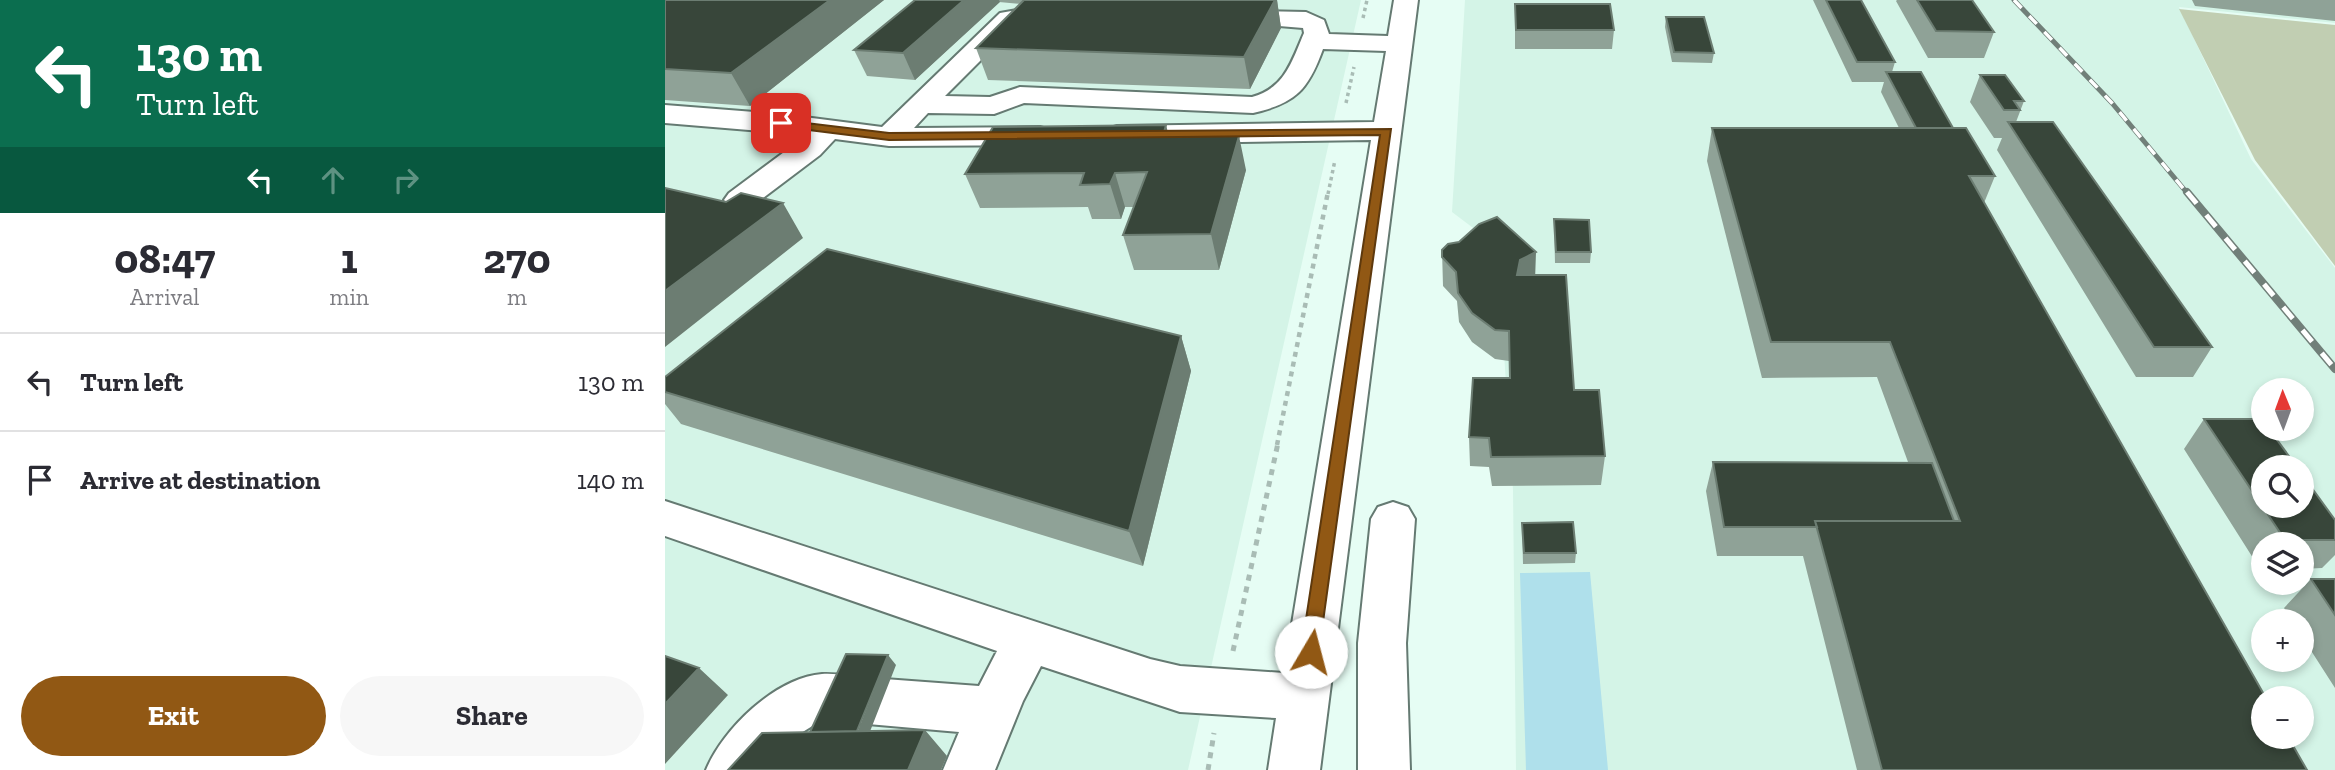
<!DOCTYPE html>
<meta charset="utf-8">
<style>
:root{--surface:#fff;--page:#f7f7f7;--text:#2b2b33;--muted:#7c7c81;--line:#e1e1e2;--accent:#915814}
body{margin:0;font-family:"Zilla Slab",serif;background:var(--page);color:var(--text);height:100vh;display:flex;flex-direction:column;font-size:26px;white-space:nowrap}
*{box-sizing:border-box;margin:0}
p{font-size:23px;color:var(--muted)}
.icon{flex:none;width:38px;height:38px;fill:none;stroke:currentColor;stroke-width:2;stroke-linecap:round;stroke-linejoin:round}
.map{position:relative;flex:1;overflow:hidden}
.drawer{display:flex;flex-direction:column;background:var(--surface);width:665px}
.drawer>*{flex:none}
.hud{background:#0b6e4f;color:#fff;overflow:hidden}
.needle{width:46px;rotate:359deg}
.fabs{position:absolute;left:1586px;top:378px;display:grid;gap:14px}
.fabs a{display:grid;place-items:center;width:63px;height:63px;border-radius:50%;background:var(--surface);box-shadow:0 4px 10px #0003;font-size:35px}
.pin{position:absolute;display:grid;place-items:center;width:60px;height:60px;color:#fff;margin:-30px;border-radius:14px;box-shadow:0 4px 10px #0006}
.me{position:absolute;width:77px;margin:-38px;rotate:8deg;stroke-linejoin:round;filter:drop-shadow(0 0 5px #0008)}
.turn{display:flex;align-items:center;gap:24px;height:147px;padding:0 21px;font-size:32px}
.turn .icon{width:91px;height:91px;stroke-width:2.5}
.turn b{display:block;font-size:49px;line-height:60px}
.lanes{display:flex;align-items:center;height:66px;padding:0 21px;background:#0003;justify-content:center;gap:35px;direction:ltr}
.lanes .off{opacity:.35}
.eta{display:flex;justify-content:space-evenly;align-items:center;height:119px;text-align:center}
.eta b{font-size:42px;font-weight:800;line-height:49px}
.button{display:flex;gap:14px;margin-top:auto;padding:14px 21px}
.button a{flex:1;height:80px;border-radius:42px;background:var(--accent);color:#fff;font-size:28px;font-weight:800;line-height:80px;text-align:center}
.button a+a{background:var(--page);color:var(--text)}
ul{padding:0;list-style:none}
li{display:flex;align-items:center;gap:21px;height:98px;padding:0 21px;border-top:2px solid var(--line)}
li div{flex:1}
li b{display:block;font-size:26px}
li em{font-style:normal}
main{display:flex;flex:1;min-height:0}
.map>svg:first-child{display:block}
</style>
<main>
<section class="drawer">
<div class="hud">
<div class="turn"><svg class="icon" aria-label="left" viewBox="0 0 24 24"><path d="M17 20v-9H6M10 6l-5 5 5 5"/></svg><div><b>130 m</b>Turn left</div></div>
<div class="lanes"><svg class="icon" aria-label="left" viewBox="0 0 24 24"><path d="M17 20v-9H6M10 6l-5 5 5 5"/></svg><svg class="icon off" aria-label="ahead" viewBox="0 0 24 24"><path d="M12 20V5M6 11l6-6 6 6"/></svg><svg class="icon off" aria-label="right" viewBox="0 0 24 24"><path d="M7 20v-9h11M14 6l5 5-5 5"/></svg></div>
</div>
<div class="eta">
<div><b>08:47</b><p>Arrival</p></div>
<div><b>1</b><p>min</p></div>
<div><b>270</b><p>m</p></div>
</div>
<ul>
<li><svg class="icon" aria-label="left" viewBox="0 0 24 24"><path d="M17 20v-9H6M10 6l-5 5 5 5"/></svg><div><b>Turn left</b></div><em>130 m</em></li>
<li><svg class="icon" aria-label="arrive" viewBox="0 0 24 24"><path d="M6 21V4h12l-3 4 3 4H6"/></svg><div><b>Arrive at destination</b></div><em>140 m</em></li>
</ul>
<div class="button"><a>Exit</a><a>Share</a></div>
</section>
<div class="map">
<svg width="1670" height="770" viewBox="0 0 1670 770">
<rect width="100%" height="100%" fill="#e6fdf4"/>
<path fill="#d4f4e7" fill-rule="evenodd" d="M 0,0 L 696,0 L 523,770 L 0,770 Z
M 800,0 L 1670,0 L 1670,23 L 1514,7 L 1586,159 L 1670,268 L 1670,770 L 851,770 L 848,490 L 832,246 L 787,212 ZM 1598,390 L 1636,390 L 1636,429 L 1598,429 ZM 1598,467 L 1636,467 L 1636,506 L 1598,506 ZM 1598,544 L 1636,544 L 1636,583 L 1598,583 ZM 1598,621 L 1636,621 L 1636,660 L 1598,660 ZM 1598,698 L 1636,698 L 1636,737 L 1598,737 Z"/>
<path fill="#c1ceb2" d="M 1514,9 L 1670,25 L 1670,266 L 1590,160 Z"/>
<path fill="#afe0eb" d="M 925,572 L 943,770 L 861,770 L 855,573 Z"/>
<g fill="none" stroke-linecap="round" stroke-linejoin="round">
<defs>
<path id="minor" d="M 729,0 L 753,0 L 655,770 L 603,770 L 611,718 L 515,712 L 376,666 L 358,701 L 330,770 L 278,770 L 294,732 L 157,720 L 136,733 L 101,770 L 41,770 C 58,729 110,678 157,674 C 173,673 190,677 206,678 C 242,681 278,683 314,686 L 332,651 L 0,536 L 0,501 L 485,659 L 515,666 L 619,673 L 706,140 L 452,144 L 442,141 L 437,135 L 442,129 L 452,126 L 709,122 L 721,51 L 658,49 C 643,90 631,103 588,113 L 359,103 L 329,114 L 263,113 L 249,128 L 375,127 L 385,130 L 390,136 L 385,142 L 375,145 L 224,146 L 170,139 L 155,155 L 86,207 L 75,209 L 64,207 L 59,200 L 64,193 L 142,135 L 0,123 L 0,105 L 116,114 L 217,127 L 335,13 L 352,10 L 361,12 L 364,17 L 361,22 L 352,24 L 280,96 L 325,97 L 355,87 L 587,97 C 620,88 627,61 639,33 L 638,28 L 563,22 L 554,20 L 551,15 L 554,10 L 641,12 L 659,20 L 664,34 L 723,36 Z
M 728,502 L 743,507 L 750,519 L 741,643 L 745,770 L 693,770 L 693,643 L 706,519 L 713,507 Z"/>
</defs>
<use href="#minor" stroke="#657a72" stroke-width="4"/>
<path stroke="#a9bcb5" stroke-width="3.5" stroke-dasharray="3.5 3.5" stroke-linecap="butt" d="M 698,18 L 702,0
M 681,103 L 689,67
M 663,194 L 670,160"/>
<path stroke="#a9bcb5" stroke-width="4.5" stroke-dasharray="5 5" stroke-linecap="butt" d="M 612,445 L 663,192"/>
<path stroke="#a9bcb5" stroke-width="5" stroke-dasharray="6 6" stroke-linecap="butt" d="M 568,651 L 613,443
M 543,770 L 549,733"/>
<use href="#minor" fill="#fff" fill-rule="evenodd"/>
<defs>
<path id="rail-far1" d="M 1349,0 L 1447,103 L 1523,194"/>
<path id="rail" d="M 1522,192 L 1670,369"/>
</defs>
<use href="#rail-far1" stroke="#717f79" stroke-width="5"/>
<use href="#rail" stroke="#717f79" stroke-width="8"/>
<use href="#rail-far1" stroke="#fff" stroke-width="3.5" stroke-dasharray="11" stroke-linecap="butt"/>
<use href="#rail" stroke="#fff" stroke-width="5" stroke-dasharray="15" stroke-linecap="butt"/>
</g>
<path fill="#8fa297" d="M 0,0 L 219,0 L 85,106 L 0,100 Z
M 250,0 L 612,0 L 616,28 L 585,89 L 323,80 L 311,48 L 356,4 L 334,2 L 250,80 L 202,76 L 189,50 Z
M 1148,0 L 1196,0 L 1230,62 L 1227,72 L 1288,128 L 1330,176 L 1319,203 L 1642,770 L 1192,770 L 1138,556 L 1052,556 L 1041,491 L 1048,462 L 1243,462 L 1212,377 L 1097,378 L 1042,161 L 1047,128 L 1234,128 L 1216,92 L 1219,82 L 1187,82 Z
M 1232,0 L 1307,0 L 1329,32 L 1319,58 L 1263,58 L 1231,1 Z
M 1527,0 L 1670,0 L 1670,21 L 1530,6 Z
M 850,4 L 949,30 L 947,49 L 850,49 Z
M 1001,17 L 1049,53 L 1047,63 L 1007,62 L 1000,27 Z
M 1315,75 L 1359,101 L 1351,122 L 1547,347 L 1528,377 L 1471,377 L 1332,150 L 1337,138 L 1329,138 L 1305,102 Z
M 504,136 L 581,170 L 554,270 L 469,270 L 458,235 L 469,207 L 460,207 L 456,219 L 427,219 L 423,207 L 315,208 L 300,174 Z
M 889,219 L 926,252 L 925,263 L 890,263 Z
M 777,250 L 871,275 L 909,390 L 940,456 L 936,485 L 827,486 L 824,467 L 805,466 L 804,437 L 844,378 L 844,361 L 830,359 L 807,342 L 794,322 L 792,301 L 778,286 Z
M 516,336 L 526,371 L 478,566 L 16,424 L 0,404 L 0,377 Z
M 1539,419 L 1670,520 L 1670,555 L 1657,568 L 1636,569 L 1636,544 L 1598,544 L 1598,569 L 1595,569 L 1519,449 Z
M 857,523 L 911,553 L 910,563 L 858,564 Z
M 1646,579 L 1670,579 L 1670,688 L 1636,635 L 1636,621 L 1628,621 L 1619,608 Z"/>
<path fill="#6c7d72" d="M 165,0 L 219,0 L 85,106 L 66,73 Z
M 299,0 L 334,0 L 335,2 L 250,80 L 238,53 Z
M 610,0 L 612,0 L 616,28 L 585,89 L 579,57 Z
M 501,125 L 510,159 L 498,136 Z
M 574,136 L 581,170 L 554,270 L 546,234 Z
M 450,173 L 460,207 L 456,219 L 445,184 Z
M 118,203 L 138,238 L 0,347 L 0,291 Z
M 871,252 L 870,281 L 852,275 L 855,260 Z
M 516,336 L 526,371 L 478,566 L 464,531 Z
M 223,655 L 231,665 L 195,757 L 186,748 Z
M 34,668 L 63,695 L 0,764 L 0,704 Z
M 260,730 L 282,756 L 276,770 L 243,770 Z"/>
<path fill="#38463a" stroke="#6c7d72" stroke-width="2" d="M 0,0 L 165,0 L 66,73 L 0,69 Z
M 250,0 L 299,0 L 238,53 L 189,50 Z
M 359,0 L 610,0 L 579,57 L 311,48 Z
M 1161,0 L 1196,0 L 1230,62 L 1192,62 Z
M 1252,0 L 1307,0 L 1329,32 L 1271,31 Z
M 850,4 L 945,4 L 949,30 L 851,30 Z
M 1001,17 L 1039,17 L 1049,53 L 1009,52 Z
M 1221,72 L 1256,72 L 1288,128 L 1251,128 Z
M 1315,75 L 1340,75 L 1359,101 L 1349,101 L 1355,110 L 1339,110 Z
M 1343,122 L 1388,122 L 1547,347 L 1489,347 Z
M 501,125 L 498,136 L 574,136 L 546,234 L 458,235 L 482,172 L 450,173 L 445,184 L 415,185 L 419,173 L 300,174 L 328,127 Z
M 1047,128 L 1301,128 L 1330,176 L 1304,176 L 1601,698 L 1598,698 L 1598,737 L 1623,737 L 1642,770 L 1217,770 L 1150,521 L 1295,521 L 1225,342 L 1106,342 Z
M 0,188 L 61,202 L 76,193 L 118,203 L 0,291 Z
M 832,217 L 871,252 L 855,260 L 852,275 L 901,275 L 909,390 L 934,390 L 940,456 L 826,457 L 824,438 L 804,437 L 808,378 L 845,378 L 844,331 L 830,330 L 807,313 L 793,293 L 791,272 L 777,257 L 777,250 L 783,244 L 794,242 L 814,224 Z
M 889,219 L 924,220 L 926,252 L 891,252 Z
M 162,249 L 516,336 L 464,531 L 0,392 L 0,377 Z
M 1539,419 L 1597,419 L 1598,429 L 1604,429 L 1632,467 L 1598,467 L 1598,506 L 1636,506 L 1636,473 L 1670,520 L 1670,540 L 1620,540 Z
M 1048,462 L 1267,463 L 1289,521 L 1150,521 L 1152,527 L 1059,527 Z
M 908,522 L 911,553 L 859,553 L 857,523 Z
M 1646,579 L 1670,579 L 1670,615 Z
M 181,654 L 223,655 L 192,731 L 145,732 Z
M 0,656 L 34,668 L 0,704 Z
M 260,730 L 243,770 L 63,770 L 97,733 Z"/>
<path fill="#915814" stroke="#5e390d" stroke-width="2" d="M 116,120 L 224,133 L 726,129 L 653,658 L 646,661 L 639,658 L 636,652 L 715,135 L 224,140 L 112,126 L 110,123 Z"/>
</svg>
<div class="fabs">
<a><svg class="needle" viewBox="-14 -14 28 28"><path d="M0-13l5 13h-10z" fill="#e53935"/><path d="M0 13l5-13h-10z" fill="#7c7c81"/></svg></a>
<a><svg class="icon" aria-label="search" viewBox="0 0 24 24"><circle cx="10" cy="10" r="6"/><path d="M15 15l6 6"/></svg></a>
<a><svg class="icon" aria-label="layers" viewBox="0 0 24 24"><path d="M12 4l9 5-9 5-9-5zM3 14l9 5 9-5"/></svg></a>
<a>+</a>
<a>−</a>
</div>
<div class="pin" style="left:116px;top:123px;background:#d93025"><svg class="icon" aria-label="arrive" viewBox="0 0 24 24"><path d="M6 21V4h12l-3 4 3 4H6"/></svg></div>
<svg class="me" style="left:646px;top:652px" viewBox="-20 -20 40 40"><circle r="19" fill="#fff"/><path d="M0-13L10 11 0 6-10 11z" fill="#915814"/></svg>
</div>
</main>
